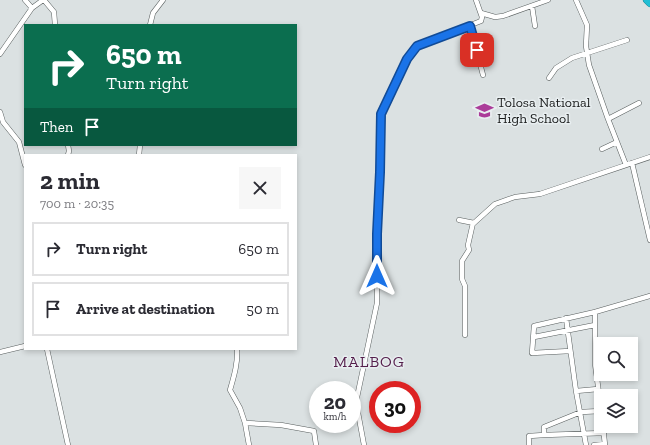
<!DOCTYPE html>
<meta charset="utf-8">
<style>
:root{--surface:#fff;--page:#f7f7f7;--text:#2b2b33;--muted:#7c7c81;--line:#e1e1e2}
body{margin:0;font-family:"Zilla Slab",serif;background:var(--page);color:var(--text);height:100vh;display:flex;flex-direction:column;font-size:15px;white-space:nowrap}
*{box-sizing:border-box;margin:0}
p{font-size:13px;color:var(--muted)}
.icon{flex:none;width:22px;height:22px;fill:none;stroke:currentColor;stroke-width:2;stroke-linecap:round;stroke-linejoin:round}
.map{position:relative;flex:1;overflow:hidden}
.details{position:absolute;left:24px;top:154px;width:273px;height:196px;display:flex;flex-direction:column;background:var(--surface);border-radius:0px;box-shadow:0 2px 6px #0003}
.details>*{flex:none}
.top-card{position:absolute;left:24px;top:24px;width:273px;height:122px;border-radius:0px;box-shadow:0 2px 6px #0003;background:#0b6e4f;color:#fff;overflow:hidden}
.fabs{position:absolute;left:594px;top:337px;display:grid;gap:8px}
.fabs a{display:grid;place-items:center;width:44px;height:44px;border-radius:0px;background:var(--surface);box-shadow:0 2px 6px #0003;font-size:20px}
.speed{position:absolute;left:309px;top:381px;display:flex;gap:8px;font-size:20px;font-weight:700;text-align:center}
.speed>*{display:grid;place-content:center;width:52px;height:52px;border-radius:50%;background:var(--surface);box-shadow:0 2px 6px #0003;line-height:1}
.speed small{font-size:10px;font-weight:400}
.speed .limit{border:6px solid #d22;background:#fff;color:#111}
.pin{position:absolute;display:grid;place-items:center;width:34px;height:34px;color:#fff;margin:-17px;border-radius:8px;box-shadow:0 2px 6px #0006}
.me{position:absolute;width:44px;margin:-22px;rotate:0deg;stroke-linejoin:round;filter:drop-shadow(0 0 3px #0008)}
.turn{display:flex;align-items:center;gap:14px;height:84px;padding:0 16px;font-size:18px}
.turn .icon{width:52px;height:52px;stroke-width:2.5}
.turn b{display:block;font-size:28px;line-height:34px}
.then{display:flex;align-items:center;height:38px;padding:0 16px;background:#0003;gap:8px;font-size:15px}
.round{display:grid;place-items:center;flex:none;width:42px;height:42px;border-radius:0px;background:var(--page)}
.headline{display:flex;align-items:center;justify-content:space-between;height:68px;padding:0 16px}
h1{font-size:24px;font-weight:700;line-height:30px}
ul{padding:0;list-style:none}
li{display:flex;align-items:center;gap:12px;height:54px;margin:0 8px 6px;padding:0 8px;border:2px solid var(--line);border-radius:0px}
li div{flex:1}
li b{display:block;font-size:15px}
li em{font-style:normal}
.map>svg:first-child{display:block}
</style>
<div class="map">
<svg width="650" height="445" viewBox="0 0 650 445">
<rect width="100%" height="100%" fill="#dbe1e2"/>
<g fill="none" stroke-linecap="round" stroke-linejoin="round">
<defs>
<path id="minor" d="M 25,0 L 32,8
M 44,0 L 54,12 L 55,25
M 576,0 L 587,25 L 586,46 L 589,65 L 608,119 L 626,165
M 532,6 L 535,26
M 481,13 L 495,17 L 503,16 L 548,0
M 150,25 L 153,13 L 163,0
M 470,26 L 483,75
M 0,54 L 32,8 L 43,0
M 549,78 L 556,68 L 572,58 L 627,40
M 0,112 L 3,122 L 19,142 L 25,165
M 608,119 L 639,103
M 602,149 L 617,142
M 68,155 L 69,151 L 68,145
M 139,155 L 140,145
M 632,163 L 650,240
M 459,220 L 474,223 L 495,204 L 515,197 L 540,194 L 650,157
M 595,312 L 595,364 L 601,408
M 566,318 L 576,391 L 586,445
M 465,335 L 465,286 L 462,279 L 462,261 L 469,250 L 468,245 L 473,223
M 534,337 L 595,325
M 47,349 L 68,445
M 237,349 C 238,363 234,376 230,390 L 240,408 L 245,423 L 281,425 L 314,431 L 316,445
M 570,351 L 532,353 L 534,326 L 595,312 L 650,296
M 0,352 L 25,346
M 576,391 L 598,389
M 601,411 L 581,412 L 544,427 L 544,435 L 604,433
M 245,423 L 249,445
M 603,426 L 605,445
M 364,445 L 356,402 L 377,303 L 377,234 L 380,172 L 381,114 L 407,59 L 417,46 L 481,21 L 482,17 L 476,0
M 529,445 L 529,436 L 544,435
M 594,445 L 605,444"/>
<path id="highway" d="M 647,0 L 650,3"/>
</defs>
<use href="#minor" stroke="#585e5e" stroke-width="5.5"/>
<use href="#highway" stroke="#1e8593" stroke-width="8"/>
<use href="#minor" stroke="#fff" stroke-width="4.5"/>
<use href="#highway" stroke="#21bed4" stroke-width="7"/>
</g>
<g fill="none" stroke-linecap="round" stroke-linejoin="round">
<defs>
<path id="route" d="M 377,276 L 377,234 L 380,172 L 381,114 L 407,59 L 417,46 L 470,26 L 477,50"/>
</defs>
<use href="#route" stroke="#114b97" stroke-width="10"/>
<use href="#route" stroke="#1a73e8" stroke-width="7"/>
</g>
<defs>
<symbol id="school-bare" viewBox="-9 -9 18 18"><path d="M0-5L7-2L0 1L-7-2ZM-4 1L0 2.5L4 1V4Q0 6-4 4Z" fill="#ab3c99" stroke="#e8eef0" stroke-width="2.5" paint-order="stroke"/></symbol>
</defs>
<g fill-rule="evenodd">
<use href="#school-bare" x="472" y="98" width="25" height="25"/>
</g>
<g text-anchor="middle" stroke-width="3" stroke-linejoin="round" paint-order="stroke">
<g font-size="14" fill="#191b1b" stroke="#e8eef0" text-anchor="start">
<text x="497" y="107">Tolosa National<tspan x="497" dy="16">High School</tspan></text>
</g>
<g font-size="16" letter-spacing="1" fill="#541e4b" stroke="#e8eef0">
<text x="369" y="367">MALBOG</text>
</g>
</g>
</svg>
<div class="fabs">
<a><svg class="icon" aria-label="search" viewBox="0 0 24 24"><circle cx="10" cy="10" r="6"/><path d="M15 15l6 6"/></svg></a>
<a><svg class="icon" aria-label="layers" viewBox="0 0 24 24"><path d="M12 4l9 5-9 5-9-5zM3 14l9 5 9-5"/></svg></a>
</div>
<div class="speed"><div>20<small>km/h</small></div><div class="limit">30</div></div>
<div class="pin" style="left:477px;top:50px;background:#d93025"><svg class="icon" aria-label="arrive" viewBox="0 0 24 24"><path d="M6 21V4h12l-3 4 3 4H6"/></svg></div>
<svg class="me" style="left:377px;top:276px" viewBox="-20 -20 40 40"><path d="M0-17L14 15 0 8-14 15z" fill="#1a73e8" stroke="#fff" stroke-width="4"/></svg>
<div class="top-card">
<div class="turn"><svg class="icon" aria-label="right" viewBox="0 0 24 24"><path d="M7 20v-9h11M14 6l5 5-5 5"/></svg><div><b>650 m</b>Turn right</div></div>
<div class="then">Then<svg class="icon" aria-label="arrive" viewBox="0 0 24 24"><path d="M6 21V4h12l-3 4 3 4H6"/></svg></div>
</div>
<section class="details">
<div class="headline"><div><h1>2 min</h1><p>700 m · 20:35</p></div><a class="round"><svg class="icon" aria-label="close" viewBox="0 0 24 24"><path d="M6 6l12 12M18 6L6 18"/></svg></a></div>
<ul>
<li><svg class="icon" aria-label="right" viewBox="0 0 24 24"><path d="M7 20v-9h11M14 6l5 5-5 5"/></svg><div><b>Turn right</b></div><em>650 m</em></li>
<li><svg class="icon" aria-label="arrive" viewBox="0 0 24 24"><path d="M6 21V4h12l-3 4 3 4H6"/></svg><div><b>Arrive at destination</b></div><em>50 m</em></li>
</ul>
</section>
</div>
